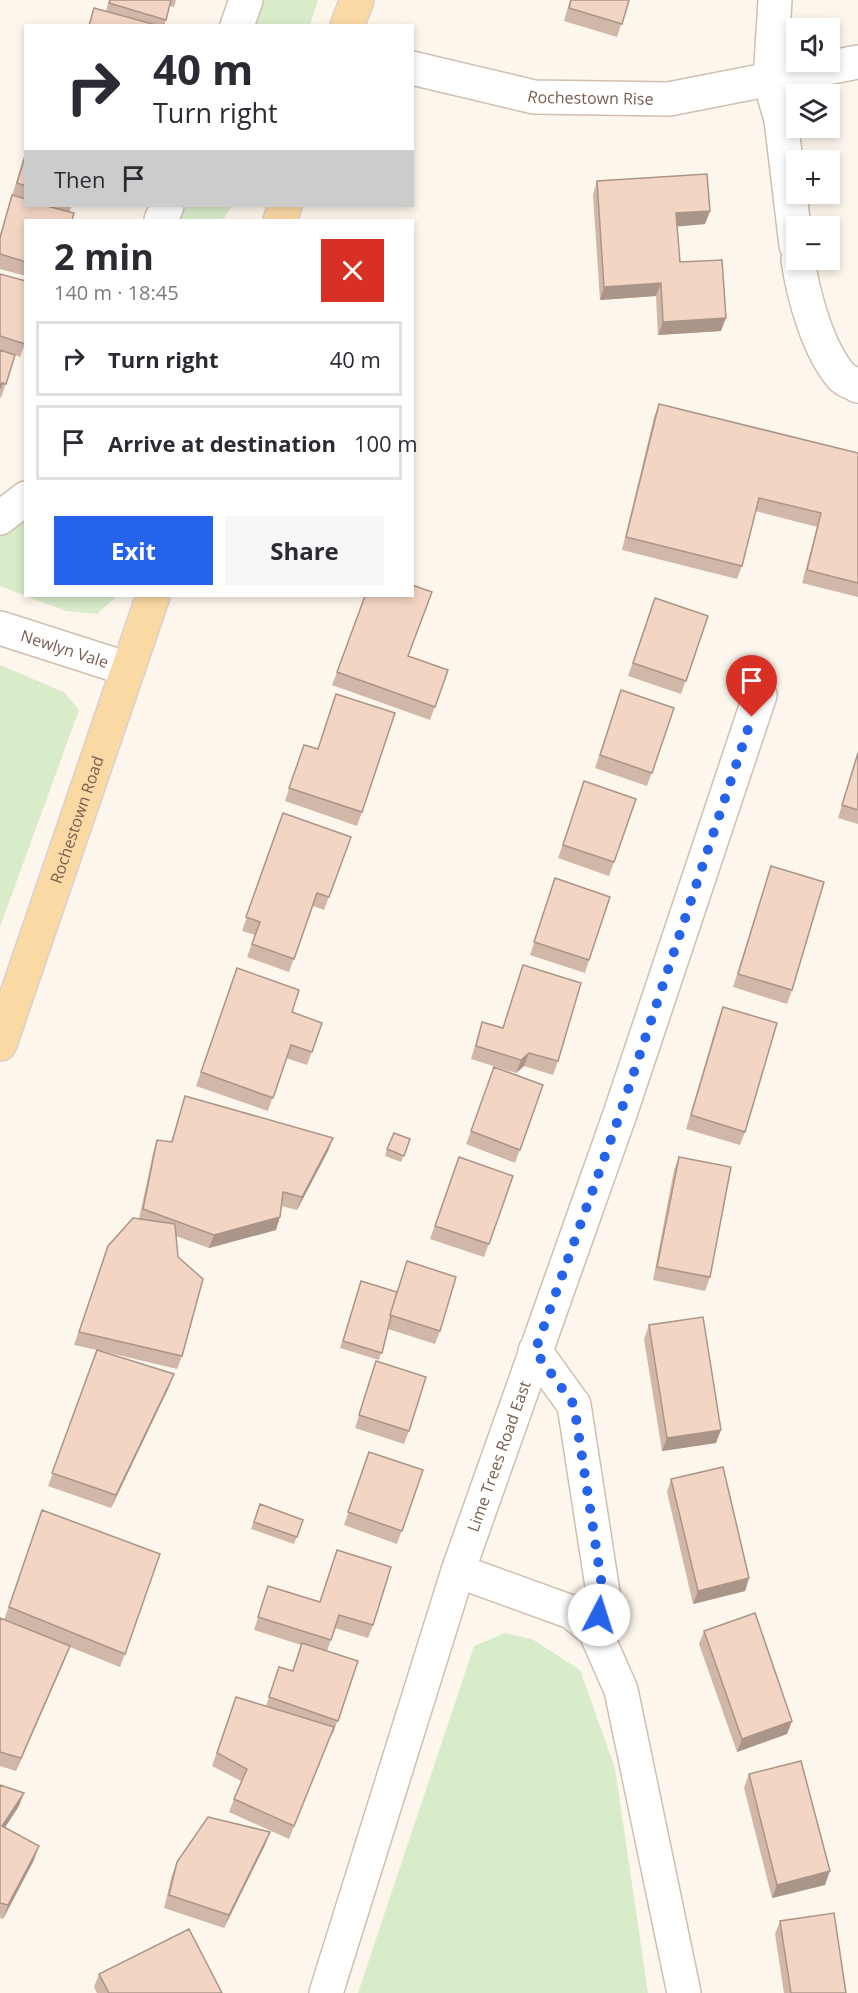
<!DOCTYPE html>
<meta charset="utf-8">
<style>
:root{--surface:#fff;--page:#f7f7f7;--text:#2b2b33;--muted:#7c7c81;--line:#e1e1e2;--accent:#2563eb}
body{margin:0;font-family:"Open Sans",sans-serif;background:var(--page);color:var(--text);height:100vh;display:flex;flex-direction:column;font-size:22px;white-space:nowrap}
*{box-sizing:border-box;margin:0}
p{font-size:20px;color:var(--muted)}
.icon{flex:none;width:33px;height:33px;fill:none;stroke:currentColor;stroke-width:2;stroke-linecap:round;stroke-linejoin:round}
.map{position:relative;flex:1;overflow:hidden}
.details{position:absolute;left:24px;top:219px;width:390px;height:378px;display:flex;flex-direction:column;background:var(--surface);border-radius:0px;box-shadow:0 3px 9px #0003}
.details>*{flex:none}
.top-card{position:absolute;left:24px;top:24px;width:390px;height:183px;border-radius:0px;box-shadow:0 3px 9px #0003;background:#fff;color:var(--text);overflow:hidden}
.controls{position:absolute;left:786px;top:18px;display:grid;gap:12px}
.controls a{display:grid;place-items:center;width:54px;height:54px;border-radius:0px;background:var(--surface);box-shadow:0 3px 9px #0003;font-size:30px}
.pin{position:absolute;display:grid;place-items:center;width:51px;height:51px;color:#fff;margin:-62px -26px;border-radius:50% 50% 50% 0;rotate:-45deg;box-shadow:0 0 6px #0007}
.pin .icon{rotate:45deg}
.me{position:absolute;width:66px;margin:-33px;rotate:5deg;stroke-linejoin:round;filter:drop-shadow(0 0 4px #0008)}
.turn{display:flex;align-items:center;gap:21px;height:126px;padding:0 30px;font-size:27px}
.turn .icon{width:78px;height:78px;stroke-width:2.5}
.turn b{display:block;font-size:42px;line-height:51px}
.then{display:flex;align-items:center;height:57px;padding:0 30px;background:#0003;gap:12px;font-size:22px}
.round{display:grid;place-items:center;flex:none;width:63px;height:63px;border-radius:0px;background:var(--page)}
.summary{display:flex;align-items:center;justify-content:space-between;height:102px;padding:0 30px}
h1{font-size:36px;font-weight:700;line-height:45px}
.cta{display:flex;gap:12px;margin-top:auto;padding:12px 30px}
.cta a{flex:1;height:69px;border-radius:0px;background:var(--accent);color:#fff;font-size:24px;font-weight:700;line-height:69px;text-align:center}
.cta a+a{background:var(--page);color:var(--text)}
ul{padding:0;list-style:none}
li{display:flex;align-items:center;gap:18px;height:75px;margin:0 12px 9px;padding:0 18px;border:3px solid var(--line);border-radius:0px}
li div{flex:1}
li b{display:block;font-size:22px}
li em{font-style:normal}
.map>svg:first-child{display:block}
</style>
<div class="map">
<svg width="858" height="1993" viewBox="0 0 858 1993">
<rect width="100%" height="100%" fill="#fdf6ec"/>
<path fill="#d8ecc9" d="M 258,0 L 318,0 L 310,25 L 249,26 Z
M 182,206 L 232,206 L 223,220 L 176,220 Z
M 25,521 L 26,596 L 117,596 L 97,614 L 66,611 L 0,586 L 0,533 Z
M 0,665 L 64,692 L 79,710 L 0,927 Z
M 505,1633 L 532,1639 L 580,1670 L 615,1768 L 648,1993 L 358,1993 L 474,1646 Z"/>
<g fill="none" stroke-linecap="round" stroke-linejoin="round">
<defs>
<g id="minor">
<path d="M 775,0 L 770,81 L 781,120 L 796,245"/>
<path d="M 237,26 L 246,0"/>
<path id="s1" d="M 412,68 L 534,97 L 669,99 L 858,62"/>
<path d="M 161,220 L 167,206"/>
<path d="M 798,260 C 803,294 818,351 842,377 C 846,381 853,383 858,386"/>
<path d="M 0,518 L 26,498"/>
<path id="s2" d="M 0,628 L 128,669"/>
<path d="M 535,1351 L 574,1405 L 604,1599 L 595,1631"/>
<path d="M 458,1571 L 571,1612 L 595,1631 L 621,1690 L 684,1993"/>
<path id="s3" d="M 326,1993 L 458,1571 L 620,1114 L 760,695"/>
</g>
<g id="major">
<path d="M 347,26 L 357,0"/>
<path d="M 280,220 L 285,206"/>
<path id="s4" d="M 0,1044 L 153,596"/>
</g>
</defs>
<use href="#minor" stroke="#d1beb0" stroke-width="36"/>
<use href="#major" stroke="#dad1cd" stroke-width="36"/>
<use href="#minor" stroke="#fff" stroke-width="33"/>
<use href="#major" stroke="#fbd9a5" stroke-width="33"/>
</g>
<path fill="#d1b7a8" d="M 109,0 L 176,0 L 174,7 L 170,6 L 164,26 L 88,26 L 94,8 L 106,11 Z
M 570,0 L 629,0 L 617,37 L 564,21 Z
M 26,150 L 26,206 L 72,206 L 69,212 L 26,220 L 26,276 L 0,269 L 0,235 Z
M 597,181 L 710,211 L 705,224 L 677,226 L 680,262 L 721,331 L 658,335 L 656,296 L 600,300 L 593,195 Z
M 0,274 L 25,344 L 20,357 L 15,355 L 1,398 L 0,397 Z
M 659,404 L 858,453 L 858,597 L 802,583 L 817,527 L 755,511 L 742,566 L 737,579 L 622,550 L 654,417 Z
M 655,598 L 708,616 L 681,694 L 628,676 Z
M 408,656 L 448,670 L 430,720 L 332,685 L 337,672 Z
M 621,690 L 674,708 L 647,786 L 595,768 Z
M 318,749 L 362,812 L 357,826 L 285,801 L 299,758 Z
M 858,751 L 858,824 L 838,818 Z
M 584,781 L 636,799 L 609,876 L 558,858 Z
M 283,813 L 351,837 L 324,910 L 313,906 L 289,972 L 247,957 L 255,935 L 242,931 Z
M 771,866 L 792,990 L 787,1004 L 733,987 Z
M 555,878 L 589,960 L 585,973 L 530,955 Z
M 523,965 L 558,1061 L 553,1075 L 524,1066 L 516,1073 L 471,1059 L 482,1022 L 503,1028 Z
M 237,968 L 292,1012 L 322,1023 L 307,1065 L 286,1058 L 268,1111 L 196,1086 Z
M 723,1007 L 745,1132 L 740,1145 L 686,1129 L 718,1020 Z
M 543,1085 L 515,1163 L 466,1144 L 471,1131 Z
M 185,1096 L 333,1138 L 328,1151 L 297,1210 L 281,1206 L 276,1230 L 209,1248 L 176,1236 L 182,1356 L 177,1369 L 97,1350 L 169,1387 L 111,1508 L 48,1486 L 97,1350 L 74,1345 L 108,1246 L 139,1219 L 153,1153 L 157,1140 L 171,1142 Z
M 410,1139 L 401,1162 L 385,1156 L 387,1149 Z
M 459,1157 L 513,1176 L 484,1257 L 430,1239 Z
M 679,1157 L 710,1277 L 705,1291 L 653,1280 L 674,1170 Z
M 407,1261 L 440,1331 L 435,1344 L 388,1329 L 379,1360 L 340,1348 L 359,1288 L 397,1292 Z
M 649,1325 L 716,1443 L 662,1451 L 644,1339 Z
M 376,1361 L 409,1431 L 404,1444 L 355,1428 Z
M 369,1452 L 423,1470 L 397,1544 L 344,1525 Z
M 671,1479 L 749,1578 L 745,1591 L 693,1604 L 667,1492 Z
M 260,1504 L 303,1520 L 294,1544 L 251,1529 Z
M 42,1510 L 125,1654 L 120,1667 L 70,1647 L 65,1659 L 16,1771 L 0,1766 L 0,1618 L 4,1620 Z
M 337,1550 L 373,1625 L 368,1638 L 335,1628 L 327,1651 L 358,1661 L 333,1734 L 332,1733 L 289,1839 L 229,1812 L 241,1781 L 212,1766 L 236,1697 L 266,1706 L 279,1667 L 292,1671 L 301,1645 L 254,1630 L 268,1586 L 320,1602 Z
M 704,1631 L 792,1721 L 787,1734 L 737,1752 L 699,1644 Z
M 749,1774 L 825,1885 L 772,1898 L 744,1788 Z
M 0,1785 L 19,1806 L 5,1827 L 34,1860 L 3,1919 L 0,1918 Z
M 270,1832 L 265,1845 L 224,1928 L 164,1908 L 172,1875 L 177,1862 Z
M 780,1921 L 846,1993 L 784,1993 L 775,1934 Z
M 99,1974 L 222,1993 L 97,1993 L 94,1987 Z"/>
<path fill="#aa9588" d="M 710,211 L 705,224 L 672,227 L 676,213 Z
M 661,283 L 656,296 L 600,300 L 604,287 Z
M 726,318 L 721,331 L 658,335 L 663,322 Z
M 529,1053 L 524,1066 L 516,1073 L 521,1060 Z
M 333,1138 L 328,1151 L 297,1210 L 302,1197 Z
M 280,1217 L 276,1230 L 209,1248 L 214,1235 Z
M 174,1374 L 169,1387 L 111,1508 L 116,1495 Z
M 721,1430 L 716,1443 L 662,1451 L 667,1438 Z
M 749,1578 L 745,1591 L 693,1604 L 698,1591 Z
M 70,1646 L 65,1659 L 16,1771 L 21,1758 Z
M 792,1721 L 787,1734 L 737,1752 L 742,1739 Z
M 24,1793 L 19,1806 L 0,1835 L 2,1826 Z
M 270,1832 L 265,1845 L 224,1928 L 229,1915 Z
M 39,1846 L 34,1860 L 3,1919 L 8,1905 Z
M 830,1871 L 825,1885 L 772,1898 L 777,1885 Z"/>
<path fill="#f3d5c3" stroke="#aa9588" stroke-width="1.5" d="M 110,0 L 171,0 L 166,20 L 109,3 Z
M 571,0 L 629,0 L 622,24 L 569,8 Z
M 94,8 L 156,25 L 156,26 L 89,26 Z
M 26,153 L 26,186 L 17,183 Z
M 707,174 L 710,211 L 676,213 L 680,262 L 722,260 L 726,318 L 663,322 L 661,283 L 604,287 L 597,181 Z
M 12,195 L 26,199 L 26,206 L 47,206 L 74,213 L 72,220 L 26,220 L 26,262 L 0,254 L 0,238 Z
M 0,274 L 26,281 L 25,344 L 0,336 Z
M 0,350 L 15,355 L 6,384 L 2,383 L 0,389 Z
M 659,404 L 858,453 L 858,583 L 807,570 L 821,513 L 759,498 L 742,566 L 626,537 Z
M 412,585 L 432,592 L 408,656 L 448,670 L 435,707 L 337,672 L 365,596 L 412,596 Z
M 655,598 L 708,616 L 686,681 L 633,663 Z
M 621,690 L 674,708 L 652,773 L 600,755 Z
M 336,694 L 395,713 L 362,812 L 289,788 L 304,745 L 318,749 Z
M 858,753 L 858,810 L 842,805 Z
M 584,781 L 636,799 L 614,862 L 563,845 Z
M 283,813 L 351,837 L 329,897 L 317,893 L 294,959 L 252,944 L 260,922 L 246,917 Z
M 771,866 L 824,882 L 792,990 L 738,974 Z
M 555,878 L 610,897 L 589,960 L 534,942 Z
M 523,965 L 581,983 L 558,1061 L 529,1053 L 521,1060 L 476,1046 L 482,1022 L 503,1028 Z
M 237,968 L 299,990 L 292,1012 L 322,1023 L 312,1052 L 291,1045 L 273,1098 L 201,1072 Z
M 723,1007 L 777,1023 L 745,1132 L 691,1115 Z
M 494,1067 L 543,1085 L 520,1150 L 471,1131 Z
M 185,1096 L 333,1138 L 302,1197 L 283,1192 L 280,1217 L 214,1235 L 143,1209 L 157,1140 L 172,1142 Z
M 394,1133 L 410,1139 L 404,1156 L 387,1149 Z
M 459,1157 L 513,1176 L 489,1244 L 435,1226 Z
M 679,1157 L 731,1167 L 710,1277 L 657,1267 Z
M 133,1218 L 175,1224 L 178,1257 L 203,1279 L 182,1356 L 79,1332 L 108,1246 Z
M 407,1261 L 456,1277 L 440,1331 L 390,1315 Z
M 361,1281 L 397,1292 L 390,1315 L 391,1316 L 382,1353 L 343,1341 Z
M 703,1317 L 721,1430 L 667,1438 L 649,1325 Z
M 97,1350 L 174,1374 L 116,1495 L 52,1473 Z
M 376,1361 L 426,1377 L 409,1431 L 359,1415 Z
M 369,1452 L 423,1470 L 402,1531 L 348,1512 Z
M 723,1467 L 749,1578 L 698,1591 L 671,1479 Z
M 260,1504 L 303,1520 L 297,1537 L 254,1522 Z
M 42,1510 L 160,1554 L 125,1654 L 9,1607 Z
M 337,1550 L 391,1567 L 373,1625 L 339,1615 L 331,1640 L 258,1617 L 268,1586 L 320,1602 Z
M 755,1613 L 792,1721 L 742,1739 L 704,1631 Z
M 0,1618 L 70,1646 L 21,1758 L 0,1752 Z
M 302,1643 L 358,1661 L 338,1721 L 269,1697 L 279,1667 L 293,1671 Z
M 236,1697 L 334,1727 L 294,1826 L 234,1799 L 247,1769 L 217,1753 Z
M 801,1761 L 830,1871 L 777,1885 L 749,1774 Z
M 0,1785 L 24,1793 L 2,1826 L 39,1846 L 8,1905 L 0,1903 Z
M 208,1817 L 270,1832 L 229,1915 L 169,1895 L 177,1862 Z
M 834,1913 L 846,1993 L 791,1993 L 780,1921 Z
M 189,1929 L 222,1993 L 109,1993 L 99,1974 Z"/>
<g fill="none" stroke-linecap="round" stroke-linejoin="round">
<path stroke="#2563eb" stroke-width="10" stroke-dasharray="0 18" d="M 599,1615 L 604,1599 L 574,1405 L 535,1351 L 620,1114 L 752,717"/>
</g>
<g text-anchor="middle" stroke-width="4.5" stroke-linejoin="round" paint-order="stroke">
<g font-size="16" fill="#7a5c4d" stroke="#fffaf3">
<text dy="6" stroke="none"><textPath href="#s1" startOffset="182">Rochestown Rise</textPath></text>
<text dy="6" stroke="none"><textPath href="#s2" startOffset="68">Newlyn Vale</textPath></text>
<text dy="6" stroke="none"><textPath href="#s4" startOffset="237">Rochestown Road</textPath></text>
<text dy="6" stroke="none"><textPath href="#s3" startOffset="564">Lime Trees Road East</textPath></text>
</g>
</g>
</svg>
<div class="controls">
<a><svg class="icon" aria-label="sound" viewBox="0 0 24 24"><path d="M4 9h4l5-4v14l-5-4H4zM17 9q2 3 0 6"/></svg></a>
<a><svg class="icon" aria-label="layers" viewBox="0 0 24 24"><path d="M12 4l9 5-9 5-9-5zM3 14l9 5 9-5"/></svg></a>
<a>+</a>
<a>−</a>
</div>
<div class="pin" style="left:752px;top:717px;background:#d93025"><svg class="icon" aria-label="arrive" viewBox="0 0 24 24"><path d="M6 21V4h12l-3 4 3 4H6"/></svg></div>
<svg class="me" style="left:599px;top:1615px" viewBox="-20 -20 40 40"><circle r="19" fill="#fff"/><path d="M0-13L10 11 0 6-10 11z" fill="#2563eb"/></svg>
<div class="top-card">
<div class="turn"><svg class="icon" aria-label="right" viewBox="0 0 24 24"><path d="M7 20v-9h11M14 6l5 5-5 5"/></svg><div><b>40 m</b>Turn right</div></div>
<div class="then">Then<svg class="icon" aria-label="arrive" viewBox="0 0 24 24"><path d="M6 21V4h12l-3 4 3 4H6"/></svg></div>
</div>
<section class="details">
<div class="summary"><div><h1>2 min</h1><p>140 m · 18:45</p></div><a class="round" style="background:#d93025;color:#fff"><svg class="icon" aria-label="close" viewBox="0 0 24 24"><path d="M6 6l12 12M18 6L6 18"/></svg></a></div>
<ul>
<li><svg class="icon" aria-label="right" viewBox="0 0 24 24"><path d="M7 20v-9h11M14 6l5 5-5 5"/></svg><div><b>Turn right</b></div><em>40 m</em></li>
<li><svg class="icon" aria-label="arrive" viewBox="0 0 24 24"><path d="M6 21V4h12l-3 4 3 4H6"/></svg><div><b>Arrive at destination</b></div><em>100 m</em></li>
</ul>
<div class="cta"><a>Exit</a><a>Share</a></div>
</section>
</div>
